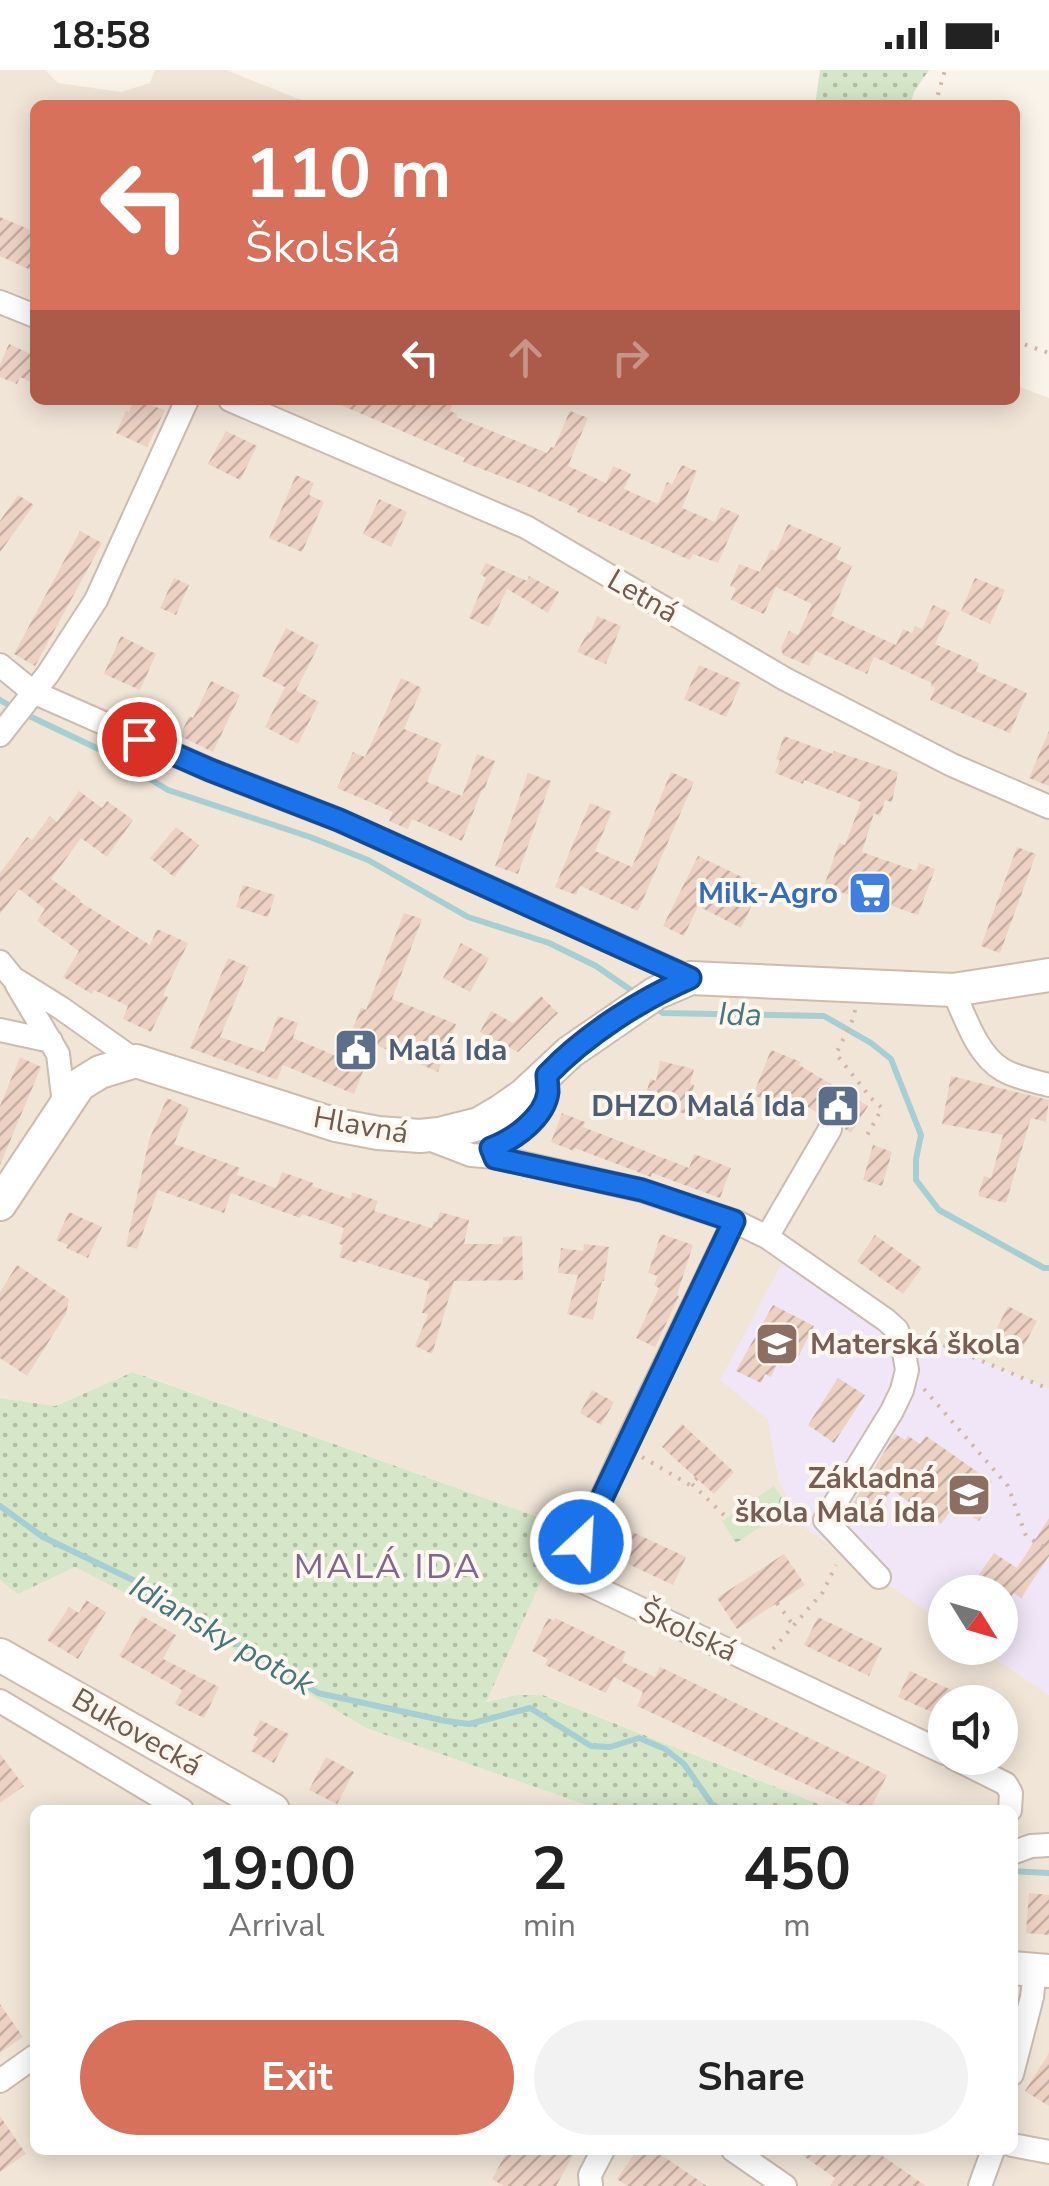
<!DOCTYPE html>
<meta charset="utf-8">
<style>
:root{--surface:#fff;--page:#f2f2f2;--text:#222;--muted:#767676;--accent:#d7715c}
body{margin:0;font-family:"Nunito Sans",sans-serif;background:var(--page);color:var(--text);height:100vh;display:flex;flex-direction:column;font-size:38px;white-space:nowrap}
*{box-sizing:border-box;margin:0}
p{font-size:32px;color:var(--muted)}
.icon{flex:none;width:55px;height:55px;fill:none;stroke:currentColor;stroke-width:2;stroke-linecap:round;stroke-linejoin:round}
.map{position:relative;flex:1;overflow:hidden}
.drawer{position:absolute;left:30px;top:1735px;width:988px;height:350px;display:flex;flex-direction:column;background:var(--surface);border-radius:15px;box-shadow:0 5px 25px #0003}
.drawer>*{flex:none}
.guide{position:absolute;left:30px;top:30px;width:990px;height:305px;border-radius:15px;box-shadow:0 5px 25px #0003;background:#d7715c;color:#fff;overflow:hidden}
.needle{width:65px;rotate:127deg}
.tools{position:absolute;left:928px;top:1505px;display:grid;gap:20px}
.tools a{display:grid;place-items:center;width:90px;height:90px;border-radius:50%;background:var(--surface);box-shadow:0 5px 25px #0003;font-size:50px}
.pin{position:absolute;display:grid;place-items:center;width:85px;height:85px;color:#fff;margin:-42px;border:5px solid #fff;border-radius:50%;box-shadow:0 2px 10px #0007}
.me{position:absolute;width:110px;margin:-55px;rotate:25deg;stroke-linejoin:round;filter:drop-shadow(0 0 8px #0008)}
.turn{display:flex;align-items:center;gap:35px;height:210px;padding:0 50px;font-size:45px}
.turn .icon{width:130px;height:130px;stroke-width:2.5}
.turn b{display:block;font-size:70px;line-height:85px}
.lanes{display:flex;align-items:center;height:95px;padding:0 50px;background:#0003;justify-content:center;gap:50px;direction:ltr}
.lanes .off{opacity:.35}
.eta{display:flex;justify-content:space-evenly;align-items:center;height:170px;text-align:center}
.eta b{font-size:60px;font-weight:700;line-height:70px}
.action{display:flex;gap:20px;margin-top:auto;padding:20px 50px}
.action a{flex:1;height:115px;border-radius:60px;background:var(--accent);color:#fff;font-size:40px;font-weight:700;line-height:115px;text-align:center}
.action a+a{background:var(--page);color:var(--text)}
.status{display:flex;justify-content:space-between;align-items:center;height:70px;padding:0 50px;background:var(--surface);direction:ltr}
.status svg{height:28px;fill:currentColor}
.map>svg:first-child{display:block}
</style>
<div class="status"><b>18:58</b><svg viewBox="0 0 49 12"><path d="M0 12V9h3v3zM5 12V6h3v6zM10 12V3h3v9zM15 12V0h3v12zM26 1h20v11H26zM47 4h2v5h-2z"/></svg></div>
<div class="map">
<svg width="1049" height="2116" viewBox="0 0 1049 2116">
<defs>
<pattern id="grass-dots" width="8" height="8" patternUnits="userSpaceOnUse" patternTransform="scale(2.5)"><rect width="8" height="8" fill="#d6e7c9"/><path d="M2 2h.1M6 6h.1" fill="none" stroke="#b2bea6" stroke-width="1.8" stroke-linecap="round"/></pattern>
<pattern id="forest-crowns" width="20" height="18" patternUnits="userSpaceOnUse" patternTransform="scale(2.5)"><rect width="20" height="18" fill="#d6e7c9"/><path d="M2 6a3 3 0 1 1 6 0M12 15a3 3 0 1 1 6 0" fill="none" stroke="#b2bea6"/></pattern>
<pattern id="building-hatch" width="6" height="6" patternUnits="userSpaceOnUse" patternTransform="scale(2.5)"><rect width="6" height="6" fill="#edd2c4"/><path d="M-1 1l2-2M0 6l6-6M5 7l2-2" fill="none" stroke="#c4ada2"/></pattern>
</defs>
<rect width="100%" height="100%" fill="#faf3e9"/>
<path fill="#f1e5d8" fill-rule="evenodd" d="M 0,0 L 45,0 L 58,13 L 121,22 L 150,13 L 155,0 L 226,0 L 314,35 L 35,35 L 35,330 L 1015,330 L 1015,315 L 1049,328 L 1049,1319 L 946,1276 L 897,1260 L 768,1349 L 779,1411 L 803,1456 L 945,1553 L 945,1578 L 980,1578 L 1049,1625 L 1049,2116 L 0,2116 L 0,1510 L 18,1523 L 75,1496 L 223,1573 L 366,1658 L 602,1740 L 35,1740 L 35,2080 L 1012,2080 L 1012,1740 L 834,1740 L 544,1625 L 516,1625 L 485,1632 L 566,1457 L 134,1302 L 54,1336 L 0,1328 ZM 945,1632 L 1000,1632 L 1000,1688 L 945,1688 Z"/>
<path fill="#f0e6f7" d="M 788,1182 L 897,1260 L 946,1276 L 1049,1319 L 1049,1625 L 980,1578 L 1000,1578 L 1000,1522 L 945,1522 L 945,1553 L 803,1456 L 779,1411 L 768,1349 L 720,1310 Z"/>
<path fill="url(#grass-dots)" d="M 820,0 L 929,0 L 914,22 L 910,35 L 815,35 Z
M 133,1302 L 566,1457 L 486,1632 L 516,1625 L 543,1625 L 834,1740 L 598,1739 L 366,1658 L 223,1573 L 75,1497 L 18,1524 L 0,1510 L 0,1328 L 55,1336 Z"/>
<path fill="url(#forest-crowns)" d="M 774,1416 L 789,1438 L 736,1473 L 722,1451 Z"/>
<g fill="none" stroke-linecap="round" stroke-linejoin="round">
<path stroke="#a7ced3" stroke-width="6" d="M 0,630 L 14,638
M 25,644 L 107,683 L 168,720 L 310,767 L 368,790 L 468,847 L 549,873 L 596,896 L 638,925
M 656,938 L 663,943 L 824,946 L 871,973 L 891,989 L 921,1065 L 916,1089 L 916,1110 L 939,1140 L 1044,1198 L 1049,1198
M 0,1436 L 43,1467 L 137,1512 L 318,1623 L 446,1651 L 469,1654 L 530,1638 L 591,1676 L 610,1677 L 639,1668 L 665,1679 L 684,1694 L 716,1740
M 1012,1801 L 1049,1803"/>
</g>
<path fill="url(#building-hatch)" d="M 0,147 L 35,162 L 35,202 L 0,186 Z
M 9,274 L 35,286 L 35,314 L 20,307 L 17,314 L 0,307 L 0,294 Z
M 134,330 L 165,340 L 147,377 L 116,363 L 126,341 L 129,342 Z
M 329,330 L 443,330 L 452,334 L 450,341 L 457,344 L 456,347 L 547,383 L 551,377 L 554,378 L 570,341 L 588,348 L 568,396 L 606,413 L 613,396 L 631,404 L 624,419 L 658,434 L 667,412 L 672,414 L 682,395 L 697,401 L 682,438 L 715,452 L 721,437 L 739,445 L 718,493 L 693,484 L 690,490 L 577,442 L 578,439 L 524,415 L 463,392 L 465,388 Z
M 226,361 L 257,376 L 240,410 L 208,394 Z
M 296,405 L 314,413 L 309,425 L 324,432 L 302,482 L 269,468 Z
M 18,425 L 34,435 L 0,482 L 0,451 Z
M 379,429 L 407,442 L 391,477 L 363,464 Z
M 788,454 L 841,477 L 836,489 L 852,496 L 831,546 L 896,575 L 903,559 L 912,563 L 915,556 L 922,559 L 933,535 L 950,542 L 935,574 L 979,593 L 976,601 L 1027,623 L 1010,663 L 930,630 L 935,618 L 931,616 L 932,613 L 874,587 L 867,604 L 816,581 L 809,596 L 783,585 L 781,578 L 789,561 L 798,565 L 812,534 L 776,517 L 764,544 L 731,530 L 736,518 L 730,516 L 739,494 L 760,502 L 771,479 L 776,481 Z
M 80,461 L 102,473 L 35,596 L 14,584 Z
M 486,493 L 527,511 L 529,506 L 559,522 L 548,543 L 507,519 L 489,557 L 469,548 L 486,508 L 480,504 Z
M 174,508 L 189,515 L 176,545 L 160,538 Z
M 975,508 L 1005,520 L 990,554 L 961,541 Z
M 597,546 L 621,556 L 606,594 L 577,582 L 588,562 L 590,563 Z
M 286,558 L 319,575 L 296,620 L 319,632 L 298,674 L 265,657 L 285,617 L 262,606 Z
M 121,566 L 156,584 L 140,620 L 104,604 Z
M 699,595 L 741,613 L 726,647 L 684,629 Z
M 401,608 L 422,618 L 404,659 L 442,674 L 427,712 L 462,726 L 477,684 L 495,691 L 484,720 L 482,720 L 462,771 L 412,749 L 408,759 L 389,751 L 393,742 L 337,718 L 353,682 L 365,687 Z
M 211,611 L 240,625 L 213,682 L 180,666 L 189,646 L 193,648 Z
M 1049,661 L 1049,716 L 1029,708 Z
M 784,666 L 833,684 L 834,681 L 898,702 L 892,732 L 885,730 L 880,746 L 874,743 L 862,782 L 916,801 L 919,793 L 935,799 L 918,845 L 883,833 L 880,839 L 848,828 L 849,825 L 824,816 L 839,773 L 845,775 L 861,732 L 804,710 L 803,714 L 775,703 L 780,690 L 776,689 Z
M 671,702 L 694,712 L 638,841 L 580,816 L 576,825 L 555,817 L 590,733 L 612,742 L 595,781 L 632,797 Z
M 528,703 L 551,711 L 518,804 L 495,796 Z
M 79,721 L 102,738 L 107,731 L 133,750 L 107,787 L 81,768 L 51,809 L 81,830 L 80,832 L 150,875 L 157,859 L 188,873 L 163,925 L 168,927 L 151,962 L 123,949 L 128,936 L 94,920 L 92,924 L 63,907 L 79,881 L 37,851 L 45,839 L 19,819 L 0,844 L 0,803 L 27,767 L 32,770 L 50,746 L 57,752 Z
M 176,757 L 199,775 L 174,807 L 150,788 Z
M 1017,777 L 1036,784 L 1000,883 L 981,876 Z
M 698,786 L 761,816 L 741,858 L 698,836 L 684,866 L 663,856 Z
M 243,815 L 275,825 L 268,847 L 236,837 Z
M 404,843 L 422,849 L 392,929 L 456,954 L 438,1002 L 374,974 L 354,1024 L 283,995 L 277,1010 L 190,978 L 228,888 L 249,897 L 220,967 L 264,982 L 278,946 L 298,953 L 293,968 L 341,988 L 361,938 L 366,940 Z
M 461,873 L 489,888 L 470,922 L 443,908 Z
M 541,926 L 558,943 L 518,982 L 480,962 L 491,941 L 513,953 Z
M 771,980 L 801,992 L 799,995 L 868,1036 L 851,1063 L 845,1059 L 843,1052 L 838,1047 L 831,1044 L 823,1046 L 788,1025 L 783,1037 L 753,1025 Z
M 20,987 L 41,997 L 0,1095 L 0,1036 Z
M 660,991 L 694,999 L 690,1014 L 694,1015 L 688,1044 L 644,1034 L 650,1009 L 656,1011 Z
M 951,1006 L 1049,1030 L 1046,1052 L 1031,1048 L 1006,1133 L 978,1126 L 984,1106 L 991,1108 L 1003,1065 L 942,1054 Z
M 167,1028 L 189,1038 L 174,1074 L 240,1098 L 237,1105 L 276,1118 L 282,1102 L 313,1113 L 312,1116 L 351,1129 L 352,1122 L 378,1131 L 374,1141 L 432,1158 L 434,1151 L 437,1152 L 440,1142 L 469,1150 L 464,1174 L 503,1174 L 503,1167 L 522,1166 L 523,1210 L 454,1211 L 432,1284 L 415,1276 L 428,1244 L 422,1243 L 430,1212 L 358,1190 L 357,1193 L 339,1187 L 343,1175 L 339,1174 L 344,1158 L 302,1144 L 300,1148 L 231,1123 L 224,1143 L 158,1120 L 137,1179 L 126,1176 L 149,1070 Z
M 562,1043 L 585,1052 L 583,1057 L 689,1098 L 694,1084 L 731,1098 L 720,1128 L 652,1103 L 651,1107 L 575,1078 L 574,1081 L 551,1072 Z
M 873,1075 L 892,1082 L 882,1116 L 863,1110 Z
M 69,1142 L 102,1157 L 88,1188 L 66,1178 L 68,1175 L 56,1170 Z
M 661,1164 L 693,1175 L 677,1225 L 679,1226 L 655,1277 L 636,1268 L 659,1218 L 654,1215 L 658,1206 L 648,1203 Z
M 875,1165 L 922,1198 L 903,1224 L 857,1191 Z
M 584,1174 L 609,1177 L 604,1211 L 602,1211 L 593,1250 L 567,1244 L 578,1205 L 558,1203 L 561,1178 L 583,1181 Z
M 17,1195 L 69,1229 L 66,1244 L 27,1306 L 0,1288 L 0,1222 Z
M 773,1235 L 814,1256 L 797,1289 L 789,1284 L 782,1297 L 777,1294 L 771,1307 L 765,1304 L 761,1313 L 736,1301 Z
M 1008,1236 L 1037,1251 L 1019,1285 L 996,1273 L 1002,1261 L 997,1258 Z
M 838,1308 L 865,1325 L 834,1373 L 808,1355 Z
M 592,1320 L 614,1332 L 601,1355 L 580,1343 Z
M 682,1354 L 734,1402 L 714,1424 L 662,1377 Z
M 895,1364 L 905,1370 L 908,1366 L 920,1374 L 926,1366 L 992,1412 L 982,1428 L 990,1433 L 979,1451 L 955,1435 L 941,1454 L 892,1420 L 874,1447 L 853,1433 Z
M 1049,1448 L 1049,1486 L 1021,1528 L 1014,1523 L 1000,1544 L 1000,1522 L 967,1522 L 994,1483 L 1017,1498 Z
M 624,1458 L 686,1487 L 673,1515 L 611,1486 Z
M 784,1484 L 805,1515 L 737,1559 L 717,1528 Z
M 86,1530 L 106,1542 L 78,1589 L 47,1570 L 69,1537 L 79,1543 Z
M 142,1546 L 176,1565 L 163,1589 L 219,1617 L 204,1648 L 175,1634 L 182,1620 L 119,1586 Z
M 818,1547 L 882,1578 L 869,1606 L 804,1575 Z
M 548,1548 L 554,1551 L 555,1548 L 626,1582 L 622,1592 L 655,1607 L 660,1597 L 887,1705 L 870,1740 L 861,1740 L 637,1636 L 643,1622 L 614,1607 L 606,1623 L 545,1595 L 548,1589 L 532,1581 Z
M 910,1601 L 978,1632 L 945,1632 L 945,1648 L 898,1627 Z
M 260,1650 L 289,1664 L 274,1693 L 251,1681 L 258,1668 L 253,1665 Z
M 0,1684 L 24,1716 L 0,1733 Z
M 326,1687 L 354,1702 L 337,1734 L 309,1720 Z
M 1029,1823 L 1049,1825 L 1049,1865 L 1026,1863 Z
M 0,1934 L 23,1967 L 0,1983 Z
M 1049,1983 L 1049,2036 L 1025,2021 Z
M 0,2046 L 26,2084 L 0,2102 Z
M 508,2080 L 576,2080 L 556,2116 L 504,2116 L 492,2109 Z
M 637,2080 L 654,2080 L 707,2116 L 627,2116 L 617,2109 Z
M 795,2080 L 874,2080 L 926,2116 L 830,2116 L 835,2108 Z"/>
<g fill="none" stroke-linecap="round" stroke-linejoin="round">
<defs>
<path id="lane" d="M 491,1078 C 517,1069 548,1044 548,1014"/>
<path id="street" d="M 0,232 L 35,246
M 230,330 L 526,457 L 785,609 L 952,695 L 1049,737
M 0,595 L 33,622 L 210,700 L 339,750 L 691,908
M 0,665 L 48,604 L 96,530 L 187,330
M 0,892 L 13,908 L 61,938 L 136,991
M 17,915 L 58,984 L 64,1035
M 953,920 C 965,947 977,985 1003,1000 C 1017,1008 1034,1011 1049,1015
M 0,960 L 51,971
M 424,1067 L 471,1085 L 495,1087 L 641,1120 L 734,1151 L 767,1167 L 886,1250 L 897,1260 L 904,1282 L 907,1300 L 902,1320 L 892,1341 L 825,1450 L 879,1507
M 734,1151 L 624,1379 L 567,1504 L 945,1683
M 767,1167 L 830,1059
M 0,1631 L 182,1740
M 954,1688 L 1006,1714 L 1011,1723 L 1010,1740
M 1012,1783 L 1031,1776 L 1049,1775
M 1012,2004 L 1032,1927 L 1035,1900
M 0,2011 L 35,1986
M 1012,2075 L 1049,2082
M 733,2080 L 785,2116
M 591,2116 L 590,2105 L 603,2080
M 980,2116 L 993,2080"/>
<path id="secondary" d="M 0,1134 L 79,1015 L 100,1002 L 136,991 L 336,1055 L 378,1063 L 420,1066 L 439,1064 L 479,1054 L 501,1041 L 524,1025 L 570,982 L 656,923 L 691,908 L 953,920 L 1049,905
M 0,1585 L 273,1740
M 1012,1898 L 1049,1901"/>
</defs>
<use href="#lane" stroke="#cbbbb0" stroke-width="15"/>
<use href="#street" stroke="#cbbbb0" stroke-width="26"/>
<use href="#secondary" stroke="#cebbae" stroke-width="36"/>
<path stroke="#d2b5a7" stroke-width="4" stroke-dasharray="2.5 8" stroke-linecap="butt" d="M 935,35 L 945,0
M 1015,271 L 1049,283
M 855,940 L 854,947 L 836,984 L 871,1028 L 882,1038 L 864,1071
M 923,1270 L 946,1276 L 1049,1319
M 924,1319 L 1008,1416 L 1026,1466 L 1049,1480
M 642,1387 L 690,1415 L 697,1408
M 692,1414 L 727,1448
M 777,1533 L 793,1555
M 773,1579 L 823,1522 L 836,1495"/>
<use href="#lane" stroke="#fff" stroke-width="11"/>
<use href="#street" stroke="#fff" stroke-width="22"/>
<use href="#secondary" stroke="#fff" stroke-width="32"/>
</g>
<g fill="none" stroke-linecap="round" stroke-linejoin="round">
<defs>
<path id="route" d="M 139,669 L 210,700 L 339,750 L 690,908 C 640,930 585,965 547,1005 C 547,1007 548,1020 548,1022 C 545,1047 514,1070 491,1078 L 495,1088 L 642,1120 L 734,1151 L 581,1472"/>
</defs>
<use href="#route" stroke="#114b97" stroke-width="25"/>
<use href="#route" stroke="#1a73e8" stroke-width="18"/>
</g>
<defs>
<symbol id="supermarket-square" viewBox="-11 -11 22 22"><rect x="-9" y="-9" width="18" height="18" rx="4" fill="#3f7fe0" stroke="#fdf7ef"/><path d="M-6-5.5h2.5l.6 2H6L4.5 2H-2.5L-4.4-4H-6ZM-1.5 3.2a1.3 1.3 0 1 0 .1 0ZM3 3.2a1.3 1.3 0 1 0 .1 0Z" fill="#fff"/></symbol>
<symbol id="civic-square" viewBox="-11 -11 22 22"><rect x="-9" y="-9" width="18" height="18" rx="4" fill="#5c6f8a" stroke="#fdf7ef"/><path d="M-.6-6.5H3V-4.5H.6V-3L4-1V1h2V6H-6V1h2V-1L-.6-3ZM-1.2 2.5V6h2.4V2.5Z" fill="#fff"/></symbol>
<symbol id="school-square" viewBox="-11 -11 22 22"><rect x="-9" y="-9" width="18" height="18" rx="4" fill="#8d6e63" stroke="#fdf7ef"/><path d="M0-5L7-2L0 1L-7-2ZM-4 1L0 2.5L4 1V4Q0 6-4 4Z" fill="#fff"/></symbol>
</defs>
<g fill-rule="evenodd">
<use href="#supermarket-square" x="845" y="798" width="50" height="50"/>
<use href="#civic-square" x="331" y="955" width="50" height="50"/>
<use href="#civic-square" x="813" y="1011" width="50" height="50"/>
<use href="#school-square" x="752" y="1249" width="50" height="50"/>
<use href="#school-square" x="944" y="1400" width="50" height="50"/>
</g>
<g text-anchor="middle" stroke-width="8" stroke-linejoin="round" paint-order="stroke">
<g font-size="30" fill="#725a4f" stroke="#fdf7ef">
<text transform="translate(643 526) rotate(30)" y="10">Letná</text>
<text transform="translate(361 1055) rotate(10)" y="10">Hlavná</text>
<text transform="translate(688 1561) rotate(25)" y="10">Školská</text>
<text transform="translate(137 1662) rotate(30)" y="10">Bukovecká</text>
</g>
<g font-size="30" font-weight="bold" fill="#366cbe" stroke="#fdf7ef" text-anchor="end">
<text x="838" y="833">Milk-Agro</text>
</g>
<g font-size="30" font-weight="bold" fill="#4e5e75" stroke="#fdf7ef" text-anchor="start">
<text x="388" y="990">Malá Ida</text>
<text x="806" y="1046" text-anchor="end">DHZO Malá Ida</text>
</g>
<g font-size="30" font-weight="bold" fill="#785e54" stroke="#fdf7ef" text-anchor="start">
<text x="810" y="1284">Materská škola</text>
<text x="936" y="1418" text-anchor="end">Základná<tspan x="936" dy="34">škola Malá Ida</tspan></text>
</g>
<g font-size="32" font-style="italic" fill="#47767c" stroke="#fdf7ef">
<text transform="translate(740 944) rotate(1)" y="11">Ida</text>
<text transform="translate(222 1565) rotate(30)" y="11">Idiansky potok</text>
</g>
<g font-size="35" letter-spacing="2.5" fill="#7f678e" stroke="#fdf7ef">
<text x="388" y="1508">MALÁ IDA</text>
</g>
</g>
</svg>
<div class="tools">
<a><svg class="needle" viewBox="-14 -14 28 28"><path d="M0-13l5 13h-10z" fill="#e53935"/><path d="M0 13l5-13h-10z" fill="#767676"/></svg></a>
<a><svg class="icon" aria-label="sound" viewBox="0 0 24 24"><path d="M4 9h4l5-4v14l-5-4H4zM17 9q2 3 0 6"/></svg></a>
</div>
<div class="pin" style="left:139px;top:669px;background:#d93025"><svg class="icon" aria-label="arrive" viewBox="0 0 24 24"><path d="M6 21V4h12l-3 4 3 4H6"/></svg></div>
<svg class="me" style="left:581px;top:1472px" viewBox="-20 -20 40 40"><circle r="17" fill="#1a73e8" stroke="#fff" stroke-width="3"/><path d="M0-11L8 9 0 5-8 9z" fill="#fff"/></svg>
<div class="guide">
<div class="turn"><svg class="icon" aria-label="left" viewBox="0 0 24 24"><path d="M17 20v-9H6M10 6l-5 5 5 5"/></svg><div><b>110 m</b>Školská</div></div>
<div class="lanes"><svg class="icon" aria-label="left" viewBox="0 0 24 24"><path d="M17 20v-9H6M10 6l-5 5 5 5"/></svg><svg class="icon off" aria-label="ahead" viewBox="0 0 24 24"><path d="M12 20V5M6 11l6-6 6 6"/></svg><svg class="icon off" aria-label="right" viewBox="0 0 24 24"><path d="M7 20v-9h11M14 6l5 5-5 5"/></svg></div>
</div>
<section class="drawer">
<div class="eta">
<div><b>19:00</b><p>Arrival</p></div>
<div><b>2</b><p>min</p></div>
<div><b>450</b><p>m</p></div>
</div>
<div class="action"><a>Exit</a><a>Share</a></div>
</section>
</div>
